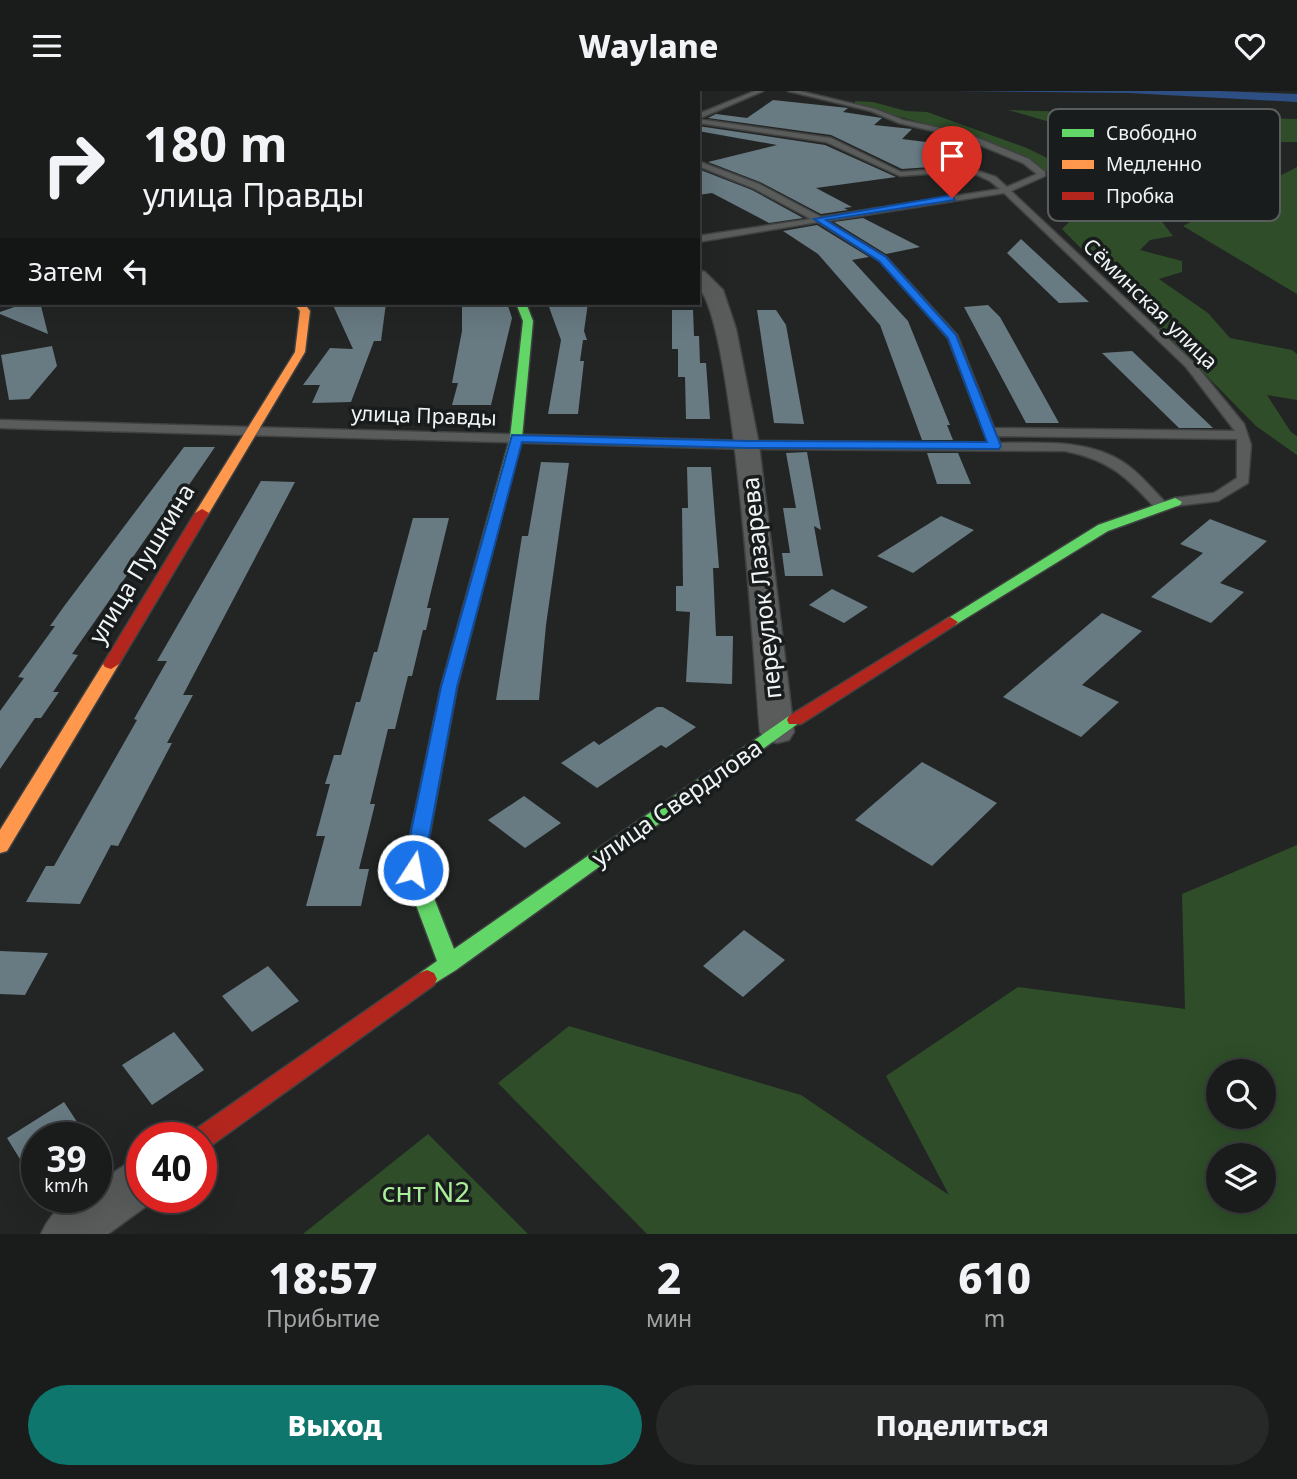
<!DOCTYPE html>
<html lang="ru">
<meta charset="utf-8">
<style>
:root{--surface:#1a1c1c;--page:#272929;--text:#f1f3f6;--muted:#9fa1a3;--line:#383a3b;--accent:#0f766e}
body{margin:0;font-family:"Noto Sans",sans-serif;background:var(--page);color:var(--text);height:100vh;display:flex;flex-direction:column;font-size:26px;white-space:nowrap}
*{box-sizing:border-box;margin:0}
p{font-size:23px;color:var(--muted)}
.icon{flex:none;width:38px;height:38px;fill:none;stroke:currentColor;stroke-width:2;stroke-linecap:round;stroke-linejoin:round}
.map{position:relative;height:1143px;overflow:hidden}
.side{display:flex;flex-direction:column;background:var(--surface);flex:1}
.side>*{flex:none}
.guide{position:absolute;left:0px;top:0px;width:700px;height:214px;box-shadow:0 7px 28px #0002,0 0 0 2px var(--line);background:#1a1c1c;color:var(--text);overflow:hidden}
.tools{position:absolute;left:1206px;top:968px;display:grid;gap:14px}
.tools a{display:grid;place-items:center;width:70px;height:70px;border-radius:50%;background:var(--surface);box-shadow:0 7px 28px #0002,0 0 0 2px var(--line);font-size:35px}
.speed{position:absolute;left:21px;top:1031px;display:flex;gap:14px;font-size:35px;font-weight:700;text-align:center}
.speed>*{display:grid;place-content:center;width:91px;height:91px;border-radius:50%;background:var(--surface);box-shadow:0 7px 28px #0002,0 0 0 2px var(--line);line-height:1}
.speed small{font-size:18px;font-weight:400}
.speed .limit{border:10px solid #d22;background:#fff;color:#111}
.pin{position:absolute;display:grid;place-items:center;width:60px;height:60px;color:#fff;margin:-72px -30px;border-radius:50% 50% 50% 0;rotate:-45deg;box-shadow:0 0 7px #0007}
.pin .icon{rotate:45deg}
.me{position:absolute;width:77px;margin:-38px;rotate:11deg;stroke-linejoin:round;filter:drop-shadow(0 0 5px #0008)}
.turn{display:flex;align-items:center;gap:24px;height:147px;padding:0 28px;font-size:32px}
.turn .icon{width:91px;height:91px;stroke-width:2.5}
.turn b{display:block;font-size:49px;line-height:60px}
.then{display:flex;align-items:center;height:66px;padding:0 28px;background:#0003;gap:14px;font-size:26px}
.eta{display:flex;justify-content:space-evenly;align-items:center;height:119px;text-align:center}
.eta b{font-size:42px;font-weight:800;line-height:49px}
.cta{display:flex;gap:14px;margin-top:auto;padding:14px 28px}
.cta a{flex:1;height:80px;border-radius:42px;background:var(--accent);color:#fff;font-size:28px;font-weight:800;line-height:80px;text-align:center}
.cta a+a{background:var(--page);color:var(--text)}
header{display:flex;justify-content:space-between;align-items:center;height:91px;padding:0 28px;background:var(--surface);font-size:32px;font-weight:800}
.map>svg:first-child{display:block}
</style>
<header><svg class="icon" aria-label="menu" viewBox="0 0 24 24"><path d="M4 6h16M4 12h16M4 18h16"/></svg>Waylane<svg class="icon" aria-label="heart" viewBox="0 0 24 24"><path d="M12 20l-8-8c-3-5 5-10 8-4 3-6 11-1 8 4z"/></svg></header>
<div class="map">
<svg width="1297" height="1143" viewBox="0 0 1297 1143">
<rect width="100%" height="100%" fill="#232525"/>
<path fill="#2e4d28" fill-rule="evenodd" d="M 855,10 L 873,11 L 906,20 L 927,21 L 1027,57 L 1059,73 L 1087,70 L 1103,84 L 1080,87 L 1054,84 L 980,47 L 855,14 Z
M 1008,19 L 1297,28 L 1297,51 L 1212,52 L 1085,41 Z
M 1297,76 L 1297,203 L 1183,135 Z
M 1122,102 C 1143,103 1161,129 1173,145 L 1150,149 L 1140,159 L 1182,170 L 1182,181 L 1159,188 L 1208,222 L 1230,247 L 1292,259 L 1297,263 L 1297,309 L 1267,304 L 1291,341 L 1297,345 L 1297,364 L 1256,335 L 1062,138 L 1090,110 L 1105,105 L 1140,129 Z
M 1297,754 L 1297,1143 L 647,1143 L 498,992 L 569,935 L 801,1004 L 949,1104 L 886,985 L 1018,896 L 1185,918 L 1182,803 ZM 1264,980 L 1264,1026 L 1218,1026 L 1218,980 ZM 1264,1064 L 1264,1110 L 1218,1110 L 1218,1064 Z
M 428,1043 L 528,1143 L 303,1143 Z"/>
<path fill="#2e4f83" d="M 956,0 L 1218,0 L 1297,3 L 1297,11 L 1129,2 Z"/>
<path fill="#687a82" d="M 773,9 L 848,17 L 843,21 L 882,27 L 874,34 L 912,38 L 902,48 L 950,54 L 930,76 L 902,78 L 831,44 L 708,27 L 716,23 L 747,27 Z
M 698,35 L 825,54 L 896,86 L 816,97 L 852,116 L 844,117 L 848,119 L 821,123 L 760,91 L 708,71 L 777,54 L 698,40 Z
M 698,78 L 752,99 L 803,127 L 769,132 L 712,102 L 698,104 Z
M 863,127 L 920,156 L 886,163 L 834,131 Z
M 817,134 L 869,166 L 852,169 L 908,230 L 950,334 L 947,334 L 953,349 L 922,349 L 880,234 L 818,163 L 783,140 Z
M 1021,148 L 1089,211 L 1059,212 L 1007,162 Z
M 26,212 L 41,215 L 48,243 L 0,223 L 0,221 Z
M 332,212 L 386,212 L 381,250 L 374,250 L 351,311 L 312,312 L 320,294 L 303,294 L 330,257 L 353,258 Z
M 462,212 L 507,212 L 512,227 L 491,314 L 452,314 L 458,292 L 452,292 L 462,240 Z
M 568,212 L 588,212 L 584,240 L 587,249 L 583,249 L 580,270 L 584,270 L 578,323 L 548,323 L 561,249 L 549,216 L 567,215 Z
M 988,214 L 1000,226 L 1059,332 L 1026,332 L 964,216 Z
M 672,219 L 693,219 L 694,245 L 699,245 L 700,272 L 706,272 L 710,328 L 686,328 L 685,286 L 678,286 L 678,258 L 672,258 Z
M 757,219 L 776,219 L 786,234 L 804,333 L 774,332 Z
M 52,255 L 57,275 L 29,308 L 9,309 L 1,264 Z
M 1132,260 L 1213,337 L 1179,337 L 1102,262 Z
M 184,356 L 215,356 L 182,404 L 176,404 L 126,476 L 132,477 L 72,563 L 78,564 L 53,601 L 59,601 L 41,627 L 35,627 L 0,678 L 0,620 L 24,587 L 18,586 L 55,535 L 50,535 L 65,514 Z
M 807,361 L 821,439 L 814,435 L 823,485 L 785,485 L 782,462 L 790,462 L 783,417 L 796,417 L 786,362 Z
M 927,362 L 958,362 L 971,393 L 937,393 Z
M 541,371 L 569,372 L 546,534 L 539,609 L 496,609 L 522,445 L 528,445 Z
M 687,376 L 711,376 L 719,477 L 713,477 L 716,545 L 733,545 L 732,593 L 686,591 L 690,521 L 676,520 L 676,495 L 683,495 L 682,417 L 688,417 Z
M 261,390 L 295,391 L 183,604 L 193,604 L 167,652 L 172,652 L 118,755 L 111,754 L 80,813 L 26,811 L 46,775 L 54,775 L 137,629 L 134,628 L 167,570 L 157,570 Z
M 941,425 L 974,439 L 913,482 L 877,465 Z
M 413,427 L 449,427 L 427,517 L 431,517 L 426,539 L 423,539 L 412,585 L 408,585 L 395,638 L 388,638 L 370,713 L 375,713 L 359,778 L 369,778 L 361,815 L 306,815 L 325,745 L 316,745 L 330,693 L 325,693 L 334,664 L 341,664 L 356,611 L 360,611 L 374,561 L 377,561 Z
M 1210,428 L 1267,450 L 1220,492 L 1244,501 L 1211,532 L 1151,506 L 1203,462 L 1180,453 Z
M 832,498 L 868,516 L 844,532 L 809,514 Z
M 1102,522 L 1142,540 L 1082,594 L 1119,611 L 1081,646 L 1003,606 Z
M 657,616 L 663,616 L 696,636 L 666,657 L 661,654 L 597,697 L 561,672 L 594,650 L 599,654 Z
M 922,671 L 997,712 L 932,775 L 855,729 Z
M 524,705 L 561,732 L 525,757 L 488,729 Z
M 744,839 L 785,869 L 743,906 L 703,875 Z
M 0,860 L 48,862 L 25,904 L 0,903 Z
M 268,875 L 299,910 L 252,941 L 222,905 Z
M 174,941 L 204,979 L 152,1014 L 122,974 Z
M 64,1011 L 87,1046 L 37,1046 L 37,1096 L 7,1047 Z"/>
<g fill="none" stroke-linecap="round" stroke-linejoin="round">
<defs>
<path id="lane" d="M 199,0 L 208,0 L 197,2 Z
M 244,0 L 265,2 L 246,2 Z
M 480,0 L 503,2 L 482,2 Z
M 647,0 L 656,0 L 645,2 Z
M 755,0 L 763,0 L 698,28 L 698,23 Z
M 788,0 L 799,0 L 875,18 L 903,29 L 968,43 L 1029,68 L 1045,81 L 1045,85 L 1011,100 L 1194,272 L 1244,333 L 1251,354 L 1248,392 L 1218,410 L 1175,415 L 1168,411 L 1175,407 L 1214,402 L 1237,387 L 1237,348 L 997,345 L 1000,352 C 1041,352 1087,348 1123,371 C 1140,382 1153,399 1167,413 L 1169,416 L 1162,420 L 1157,419 C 1127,386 1110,369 1065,360 L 747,358 L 0,337 L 0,329 L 747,350 L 988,352 L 948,247 L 880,170 L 818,131 L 698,151 L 698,145 L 811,128 L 753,97 L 698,75 L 698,70 L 759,93 L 821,126 L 1000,98 L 990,90 L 977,84 L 953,81 L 900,85 L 826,51 L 698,32 L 698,28 L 831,47 L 901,81 L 953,77 L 978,80 L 996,86 L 1007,96 L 1037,83 L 1023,72 L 963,47 L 899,32 L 871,20 ZM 1004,102 L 1186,276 L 1235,340 L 994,337 L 957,244 L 886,166 L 827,130 Z"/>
<path id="street" d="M 0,5 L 2,6 L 2,14 L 0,13 Z
M 0,68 L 2,68 L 0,78 Z
M 0,115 L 2,115 L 2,125 L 0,125 Z
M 698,179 L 705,181 L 723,199 L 736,238 L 759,354 L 794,641 L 789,649 L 777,652 L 765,649 L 760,641 C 754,573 734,229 698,196 Z
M 0,198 L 2,198 L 2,210 L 0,210 Z
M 142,1067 L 142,1106 L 159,1106 L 108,1143 L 41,1143 C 52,1118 69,1106 96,1106 L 96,1093 L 125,1074 Z"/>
<path id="fast" d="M 516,212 L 526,212 L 533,230 L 522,347 L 457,596 L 423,779 L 454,858 L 789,625 L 795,624 L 803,629 L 456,879 L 427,897 L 420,894 L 417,888 L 420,882 L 437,870 L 403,779 L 441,596 L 510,347 L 523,230 Z
M 1175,407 L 1182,411 L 1180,414 L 1108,440 L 955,534 L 945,534 L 942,531 L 1098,434 Z"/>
<path id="slow" d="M 294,212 L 304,212 L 310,220 L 305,261 L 209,422 L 207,425 L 197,425 L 195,422 L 295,261 L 300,220 Z
M 111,568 L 119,573 L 7,760 L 0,762 L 0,739 L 103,573 Z"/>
<path id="jam" d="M 202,418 L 209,422 L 119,573 L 111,578 L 105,576 L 103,573 L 195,422 Z
M 950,526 L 958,531 L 955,534 L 801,633 L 789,633 L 787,629 L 789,625 Z
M 427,879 L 434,882 L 437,888 L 434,894 L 209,1056 L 201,1059 L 201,1046 L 190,1046 L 193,1040 L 420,882 Z"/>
</defs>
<use href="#lane" stroke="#404242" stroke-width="3"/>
<use href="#street" stroke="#404242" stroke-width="3"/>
<use href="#fast" stroke="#404242" stroke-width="3"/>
<use href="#slow" stroke="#404242" stroke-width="3"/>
<use href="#jam" stroke="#404242" stroke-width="3"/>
<use href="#lane" fill="#5a5b5b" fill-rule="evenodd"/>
<use href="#street" fill="#5a5b5b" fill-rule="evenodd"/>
<use href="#fast" fill="#63d668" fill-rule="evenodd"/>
<use href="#slow" fill="#ff974d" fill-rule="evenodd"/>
<use href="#jam" fill="#b3261e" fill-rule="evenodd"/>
</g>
<path fill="#1a73e8" stroke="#114b97" stroke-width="2" d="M 952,104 L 955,109 L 826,129 L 886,166 L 956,244 L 1001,355 L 999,358 L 747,357 L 522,351 L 457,596 L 423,779 L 420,784 L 413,786 L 406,784 L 403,779 L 441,596 L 512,344 L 747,350 L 987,351 L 948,247 L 879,170 L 814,128 Z"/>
<g text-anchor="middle" stroke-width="7" stroke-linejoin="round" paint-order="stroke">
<g font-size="21" fill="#f1f4f4" stroke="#191c1c">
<text transform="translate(1150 213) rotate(44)" y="7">Сёминская улица</text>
<text transform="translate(424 325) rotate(2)" y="7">улица Правды</text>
</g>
<g font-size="24" fill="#f1f4f4" stroke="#191c1c">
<text transform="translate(142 473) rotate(-59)" y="8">улица Пушкина</text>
<text transform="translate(762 497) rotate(-96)" y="8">переулок Лазарева</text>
<text transform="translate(677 712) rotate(-35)" y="8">улица Свердлова</text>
</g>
<g font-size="28" fill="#a9ed98" stroke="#191c1c">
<text x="426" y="1111">снт N2</text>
</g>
</g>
<rect x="1048" y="18" width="232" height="112" rx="10" fill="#191c1c" stroke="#5a5d5d" stroke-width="2"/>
<rect x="1062" y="38" width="32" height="8" fill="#63d668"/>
<rect x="1062" y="69" width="32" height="9" fill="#ff974d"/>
<rect x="1062" y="101" width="32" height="8" fill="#b3261e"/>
<g font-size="19" fill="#f1f4f4">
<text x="1106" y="49">Свободно</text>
<text x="1106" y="80">Медленно</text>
<text x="1106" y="112">Пробка</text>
</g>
</svg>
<div class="tools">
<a><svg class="icon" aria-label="search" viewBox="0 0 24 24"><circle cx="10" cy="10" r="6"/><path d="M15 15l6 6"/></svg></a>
<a><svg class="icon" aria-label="layers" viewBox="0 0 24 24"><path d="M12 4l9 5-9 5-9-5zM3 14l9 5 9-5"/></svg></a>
</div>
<div class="speed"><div>39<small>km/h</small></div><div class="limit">40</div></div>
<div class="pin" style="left:952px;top:107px;background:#d93025"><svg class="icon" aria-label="arrive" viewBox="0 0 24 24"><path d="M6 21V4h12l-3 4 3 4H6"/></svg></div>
<svg class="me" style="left:413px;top:779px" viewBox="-20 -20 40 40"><circle r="17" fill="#1a73e8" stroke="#fff" stroke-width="3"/><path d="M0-11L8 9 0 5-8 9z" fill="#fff"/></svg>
<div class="guide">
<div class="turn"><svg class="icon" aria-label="right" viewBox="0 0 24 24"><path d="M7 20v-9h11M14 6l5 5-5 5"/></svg><div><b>180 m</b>улица Правды</div></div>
<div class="then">Затем<svg class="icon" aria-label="left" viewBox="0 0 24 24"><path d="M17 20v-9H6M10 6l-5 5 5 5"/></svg></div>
</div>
</div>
<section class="side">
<div class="eta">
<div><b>18:57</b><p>Прибытие</p></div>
<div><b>2</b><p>мин</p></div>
<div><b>610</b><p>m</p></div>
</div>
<div class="cta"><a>Выход</a><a>Поделиться</a></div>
</section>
